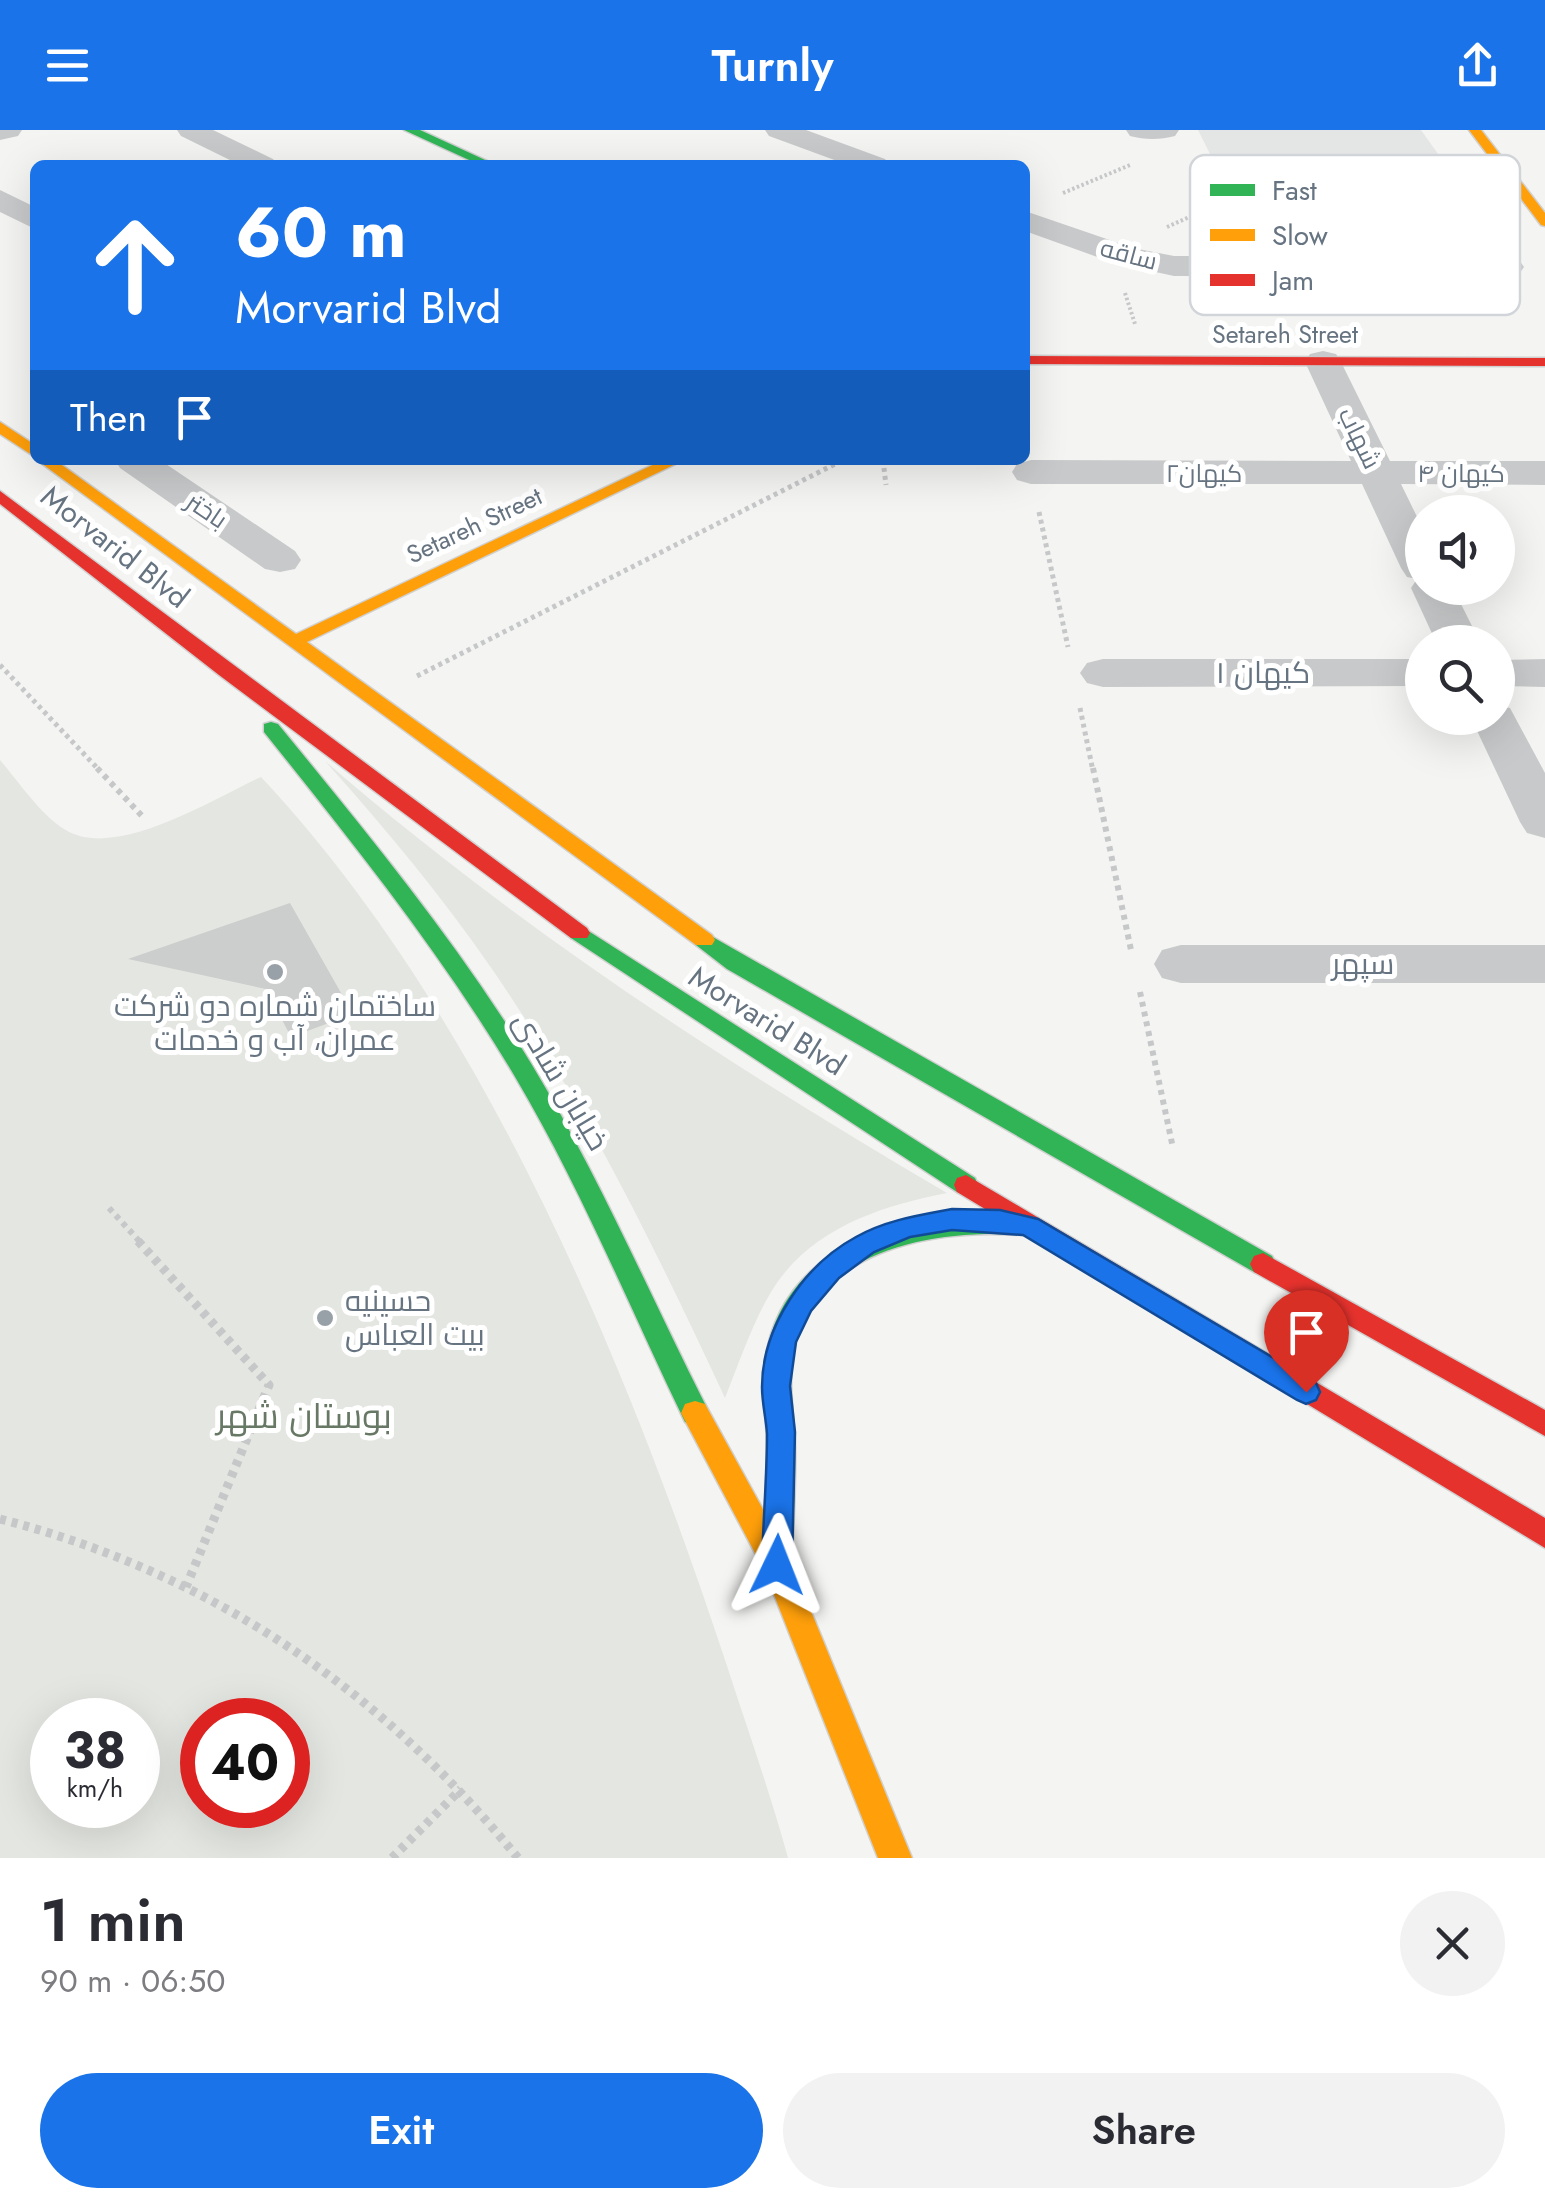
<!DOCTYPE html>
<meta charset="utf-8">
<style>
:root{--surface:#fff;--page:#f2f2f3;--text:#2b2b33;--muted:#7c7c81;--accent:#1a73e8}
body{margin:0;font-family:Jost,Cairo,sans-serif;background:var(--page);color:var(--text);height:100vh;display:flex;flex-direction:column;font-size:38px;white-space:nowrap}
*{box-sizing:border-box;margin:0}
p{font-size:32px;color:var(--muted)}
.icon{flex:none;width:55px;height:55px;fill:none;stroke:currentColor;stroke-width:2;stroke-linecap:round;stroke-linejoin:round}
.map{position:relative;height:1728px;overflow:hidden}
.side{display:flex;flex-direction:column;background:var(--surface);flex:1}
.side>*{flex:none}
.banner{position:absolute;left:30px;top:30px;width:1000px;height:305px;border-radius:15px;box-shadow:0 10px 40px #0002;background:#1a73e8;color:#fff;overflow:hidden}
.buttons{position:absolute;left:1405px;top:365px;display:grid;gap:20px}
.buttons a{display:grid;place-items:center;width:110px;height:110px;border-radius:50%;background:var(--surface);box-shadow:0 10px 40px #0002;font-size:50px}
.speed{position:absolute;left:30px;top:1568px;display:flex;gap:20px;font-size:50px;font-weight:700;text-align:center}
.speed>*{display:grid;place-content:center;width:130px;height:130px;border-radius:50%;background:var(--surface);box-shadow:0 10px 40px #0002;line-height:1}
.speed small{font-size:25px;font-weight:400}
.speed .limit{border:15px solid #d22;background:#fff;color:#111}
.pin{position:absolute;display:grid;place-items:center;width:85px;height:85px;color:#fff;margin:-102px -42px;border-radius:50% 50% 50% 0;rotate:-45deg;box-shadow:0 0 10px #0007}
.pin .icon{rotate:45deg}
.me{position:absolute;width:110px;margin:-55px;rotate:2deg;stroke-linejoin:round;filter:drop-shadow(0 0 8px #0008)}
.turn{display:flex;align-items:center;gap:35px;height:210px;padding:0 40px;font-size:45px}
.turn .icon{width:130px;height:130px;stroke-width:2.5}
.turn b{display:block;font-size:70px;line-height:85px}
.then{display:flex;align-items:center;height:95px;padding:0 40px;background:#0003;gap:20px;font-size:38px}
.round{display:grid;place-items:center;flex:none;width:105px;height:105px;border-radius:52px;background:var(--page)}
.overview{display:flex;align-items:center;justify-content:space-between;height:170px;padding:0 40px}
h1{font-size:60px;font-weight:600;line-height:75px}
.primary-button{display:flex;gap:20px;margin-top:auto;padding:20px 40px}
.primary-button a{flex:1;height:115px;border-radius:60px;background:var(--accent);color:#fff;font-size:40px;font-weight:600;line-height:115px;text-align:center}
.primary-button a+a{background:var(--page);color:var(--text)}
header{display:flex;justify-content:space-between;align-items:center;height:130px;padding:0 40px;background:var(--accent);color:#fff;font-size:45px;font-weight:600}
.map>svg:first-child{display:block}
</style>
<header><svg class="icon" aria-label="menu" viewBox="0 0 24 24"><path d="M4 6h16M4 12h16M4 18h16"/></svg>Turnly<svg class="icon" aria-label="share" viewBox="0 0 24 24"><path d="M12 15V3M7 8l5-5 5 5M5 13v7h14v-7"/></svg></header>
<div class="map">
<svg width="1545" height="1728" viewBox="0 0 1545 1728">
<rect width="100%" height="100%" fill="#f4f4f2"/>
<path fill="#e4e5e5" d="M 1198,0 L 1421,0 L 1473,73 L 1234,72 Z"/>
<path fill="#e4e6e1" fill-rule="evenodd" d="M 0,630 C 19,652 39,683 64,699 C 114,732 213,669 261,647 C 482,883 626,1230 726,1533 C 747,1598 770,1662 788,1728 L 0,1728 ZM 52,1590 L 138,1590 L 138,1675 L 52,1675 ZM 202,1590 L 288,1590 L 288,1675 L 202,1675 Z
M 325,631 C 518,798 728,935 947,1063 C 880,1076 809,1099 771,1162 C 752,1194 739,1233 725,1268 C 656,1120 585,974 492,839 C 442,766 385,698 325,631 Z"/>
<path fill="#cccdcd" d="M 290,773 L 353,884 L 291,907 L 266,859 L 128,829 Z"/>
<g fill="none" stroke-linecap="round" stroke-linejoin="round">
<defs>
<path id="fast" d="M 404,0 L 420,0 L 496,35 L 480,35 Z
M 271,592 L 278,594 C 368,704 459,814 532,935 C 598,1044 648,1161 705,1274 L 709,1283 L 705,1292 L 695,1295 L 685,1292 C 629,1176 580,1056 514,945 C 441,823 353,713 264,602 L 264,594 Z
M 579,795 L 975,1048 L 978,1055 L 975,1062 L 966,1065 L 957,1062 L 571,808 L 568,803 L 571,798 Z
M 704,802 L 1272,1126 L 1276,1134 L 1272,1142 L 1263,1145 L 1254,1142 L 727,839 L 696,815 L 693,810 Z
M 987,1082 L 1032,1088 L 1036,1095 L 1032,1102 L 1023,1105 C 934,1099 813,1118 793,1224 C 788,1255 794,1286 795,1316 C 796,1355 793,1393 792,1432 L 788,1442 L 777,1446 L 766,1442 L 762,1432 C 764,1393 767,1355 767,1316 C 767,1288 761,1260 765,1232 C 780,1120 891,1086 987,1082 Z"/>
<path id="slow" d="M 1469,0 L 1481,0 L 1545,83 L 1545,96 L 1541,95 Z
M 0,292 L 35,315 L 35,327 L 0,304 Z
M 37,330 L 55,330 L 296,504 L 663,330 L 684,330 L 307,512 L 712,805 L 715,810 L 712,815 L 696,815 Z
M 695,1271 L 705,1274 L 788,1425 L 912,1728 L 878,1728 L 765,1442 L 681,1283 L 685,1274 Z"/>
<path id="jam" d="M 1025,226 L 1545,228 L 1545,236 L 1025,234 Z
M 0,361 L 587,798 L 590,803 L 587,808 L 571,808 L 219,545 L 0,374 Z
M 966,1045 L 1545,1388 L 1545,1418 L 957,1062 L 954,1055 L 957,1048 Z
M 1263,1123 L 1545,1280 L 1545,1306 L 1254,1142 L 1250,1134 L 1254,1126 Z"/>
</defs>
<use href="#fast" stroke="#d0d0d0" stroke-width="3"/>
<use href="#slow" stroke="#d0d0d0" stroke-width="3"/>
<use href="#jam" stroke="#d0d0d0" stroke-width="3"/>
<path stroke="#c6c7c8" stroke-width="4" stroke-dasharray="2.5 2.5" stroke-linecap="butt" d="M 1063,63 L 1130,35
M 1210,78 L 1221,100
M 1167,97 L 1216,75 L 1485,75
M 1125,163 L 1135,194"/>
<path stroke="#c6c7c8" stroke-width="5" stroke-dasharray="4 4" stroke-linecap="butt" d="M 883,330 L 886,355
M 1039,382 L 1068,517
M 0,535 L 100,641
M 417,546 L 843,330
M 1080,578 L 1093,641"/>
<path stroke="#c6c7c8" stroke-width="6" stroke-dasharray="5 5" stroke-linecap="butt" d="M 97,638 L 144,688
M 1093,638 L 1131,820
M 1140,862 L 1173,1018
M 109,1078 L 141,1113"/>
<path stroke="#c6c7c8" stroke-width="9" stroke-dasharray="6 6" stroke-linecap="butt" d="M 138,1111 L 269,1255 L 186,1457
M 0,1389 C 211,1443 381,1560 518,1728
M 392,1728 L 461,1659"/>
<path fill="#c8c9ca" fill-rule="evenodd" d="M 0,0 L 22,0 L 18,6 L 0,10 Z
M 177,0 L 213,0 L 273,29 L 278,35 L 240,35 L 181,6 Z
M 765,0 L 806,0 L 885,29 L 890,35 L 848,35 L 769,6 Z
M 1126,0 L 1179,0 L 1175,6 C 1160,10 1145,10 1130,6 Z
M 0,60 L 35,77 L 35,99 L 0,82 Z
M 1025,81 L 1133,118 L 1174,126 L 1485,127 L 1476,114 L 1481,107 L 1503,107 L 1524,137 L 1519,144 L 1508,147 L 1174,146 L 1114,133 L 1025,101 Z
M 1323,221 L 1336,224 L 1341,232 L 1390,331 L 1545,331 L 1545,355 L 1401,354 L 1422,397 L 1422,458 L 1453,458 L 1480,512 L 1436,512 L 1411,458 L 1417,449 L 1407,447 L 1401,438 L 1362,354 L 1031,354 L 1017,350 L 1012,342 L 1017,334 L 1031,330 L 1351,331 L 1305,232 L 1310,224 Z
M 115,330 L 160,330 L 295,421 L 301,430 L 295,439 L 280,442 L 265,439 L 120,338 Z
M 1103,529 L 1422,529 L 1422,556 L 1103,557 L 1087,553 L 1080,543 L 1087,533 Z
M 1545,529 L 1545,557 L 1498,556 L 1498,530 Z
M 1498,575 L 1510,578 L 1545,643 L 1545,708 L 1527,703 L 1520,692 L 1471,588 L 1498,588 Z
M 1181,815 L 1545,815 L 1545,853 L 1181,853 L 1162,848 L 1154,834 L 1162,820 Z"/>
<use href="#fast" fill="#30b455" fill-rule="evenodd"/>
<use href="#slow" fill="#ff9f0a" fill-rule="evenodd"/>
<use href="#jam" fill="#e5322d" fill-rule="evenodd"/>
</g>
<path fill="#1a73e8" stroke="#114b97" stroke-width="2.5" d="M 952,1079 L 1000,1080 L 1038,1089 L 1316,1253 L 1320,1262 L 1316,1270 L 1306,1274 L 1297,1270 L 1023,1105 L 952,1100 L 910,1107 L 874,1122 L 839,1148 L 811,1181 L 796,1212 L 790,1256 L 795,1302 L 792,1435 L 788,1445 L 777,1449 L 766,1445 L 762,1435 C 763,1391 767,1347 767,1304 C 766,1288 762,1273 762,1257 C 762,1197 804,1135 856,1107 C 886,1090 920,1085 952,1079 Z"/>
<g fill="#98a0a8" stroke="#fff" stroke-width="4">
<circle cx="275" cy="842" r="10"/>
<circle cx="325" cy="1188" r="10"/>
</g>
<g text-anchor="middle" stroke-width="10" stroke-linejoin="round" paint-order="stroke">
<g font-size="25" fill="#667380" stroke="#fff">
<text transform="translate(1129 124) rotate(15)" y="9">ساقه</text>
<text x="1285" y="213">Setareh Street</text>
<text transform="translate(1360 308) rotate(64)" y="9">شهاب</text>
<text x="1204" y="352">کیهان۲</text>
<text x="1461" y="352">کیهان ۴</text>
<text transform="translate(207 380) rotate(34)" y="9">باختر</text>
<text transform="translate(474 395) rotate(-25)" y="9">Setareh Street</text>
</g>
<g font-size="30" fill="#667380" stroke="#fff">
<text transform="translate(115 417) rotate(38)" y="10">Morvarid Blvd</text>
<text x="1263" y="553">کیهان ۱</text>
<text x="1363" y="844">سپهر</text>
<text transform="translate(767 891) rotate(32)" y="10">Morvarid Blvd</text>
<text transform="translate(561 951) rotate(59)" y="10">خیابان شادی</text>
</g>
<g font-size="30" fill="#667380" stroke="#fff">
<text x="275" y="886">ساختمان شماره دو شرکت<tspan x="275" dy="34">عمران، آب و خدمات</tspan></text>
<text x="345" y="1181" text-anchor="start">حسینیه<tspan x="345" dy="34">بیت العباس</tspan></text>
</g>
<g font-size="35" fill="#677864" stroke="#fff">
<text x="304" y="1298">بوستان شهر</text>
</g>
</g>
<rect x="1190" y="25" width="330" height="160" rx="15" fill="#fff" stroke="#d1d5d9" stroke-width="2.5"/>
<rect x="1210" y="54" width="45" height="12" fill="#30b455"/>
<rect x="1210" y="99" width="45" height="12" fill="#ff9f0a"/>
<rect x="1210" y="144" width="45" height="12" fill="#e5322d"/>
<g font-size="28" fill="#667380">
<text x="1272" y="70">Fast</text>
<text x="1272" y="115">Slow</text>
<text x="1272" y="160">Jam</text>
</g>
</svg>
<div class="buttons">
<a><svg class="icon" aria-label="sound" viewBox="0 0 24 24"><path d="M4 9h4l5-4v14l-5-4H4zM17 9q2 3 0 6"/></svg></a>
<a><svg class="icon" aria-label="search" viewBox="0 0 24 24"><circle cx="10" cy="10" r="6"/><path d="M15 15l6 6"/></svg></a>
</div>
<div class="speed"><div>38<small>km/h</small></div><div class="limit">40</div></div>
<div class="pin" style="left:1306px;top:1262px;background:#d93025"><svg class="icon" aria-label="arrive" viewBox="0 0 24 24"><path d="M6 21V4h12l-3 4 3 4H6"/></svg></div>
<svg class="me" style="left:777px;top:1435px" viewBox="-20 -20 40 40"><path d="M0-17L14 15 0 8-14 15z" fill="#1a73e8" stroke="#fff" stroke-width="4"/></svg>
<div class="banner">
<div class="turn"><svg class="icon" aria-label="ahead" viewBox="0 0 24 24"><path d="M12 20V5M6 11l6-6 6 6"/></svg><div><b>60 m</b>Morvarid Blvd</div></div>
<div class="then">Then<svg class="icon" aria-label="arrive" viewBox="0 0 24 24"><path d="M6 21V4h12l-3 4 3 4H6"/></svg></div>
</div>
</div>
<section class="side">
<div class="overview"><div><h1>1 min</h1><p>90 m · 06:50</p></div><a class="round"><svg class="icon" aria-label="close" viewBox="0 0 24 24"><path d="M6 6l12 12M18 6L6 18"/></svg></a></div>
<div class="primary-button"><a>Exit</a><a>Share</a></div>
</section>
